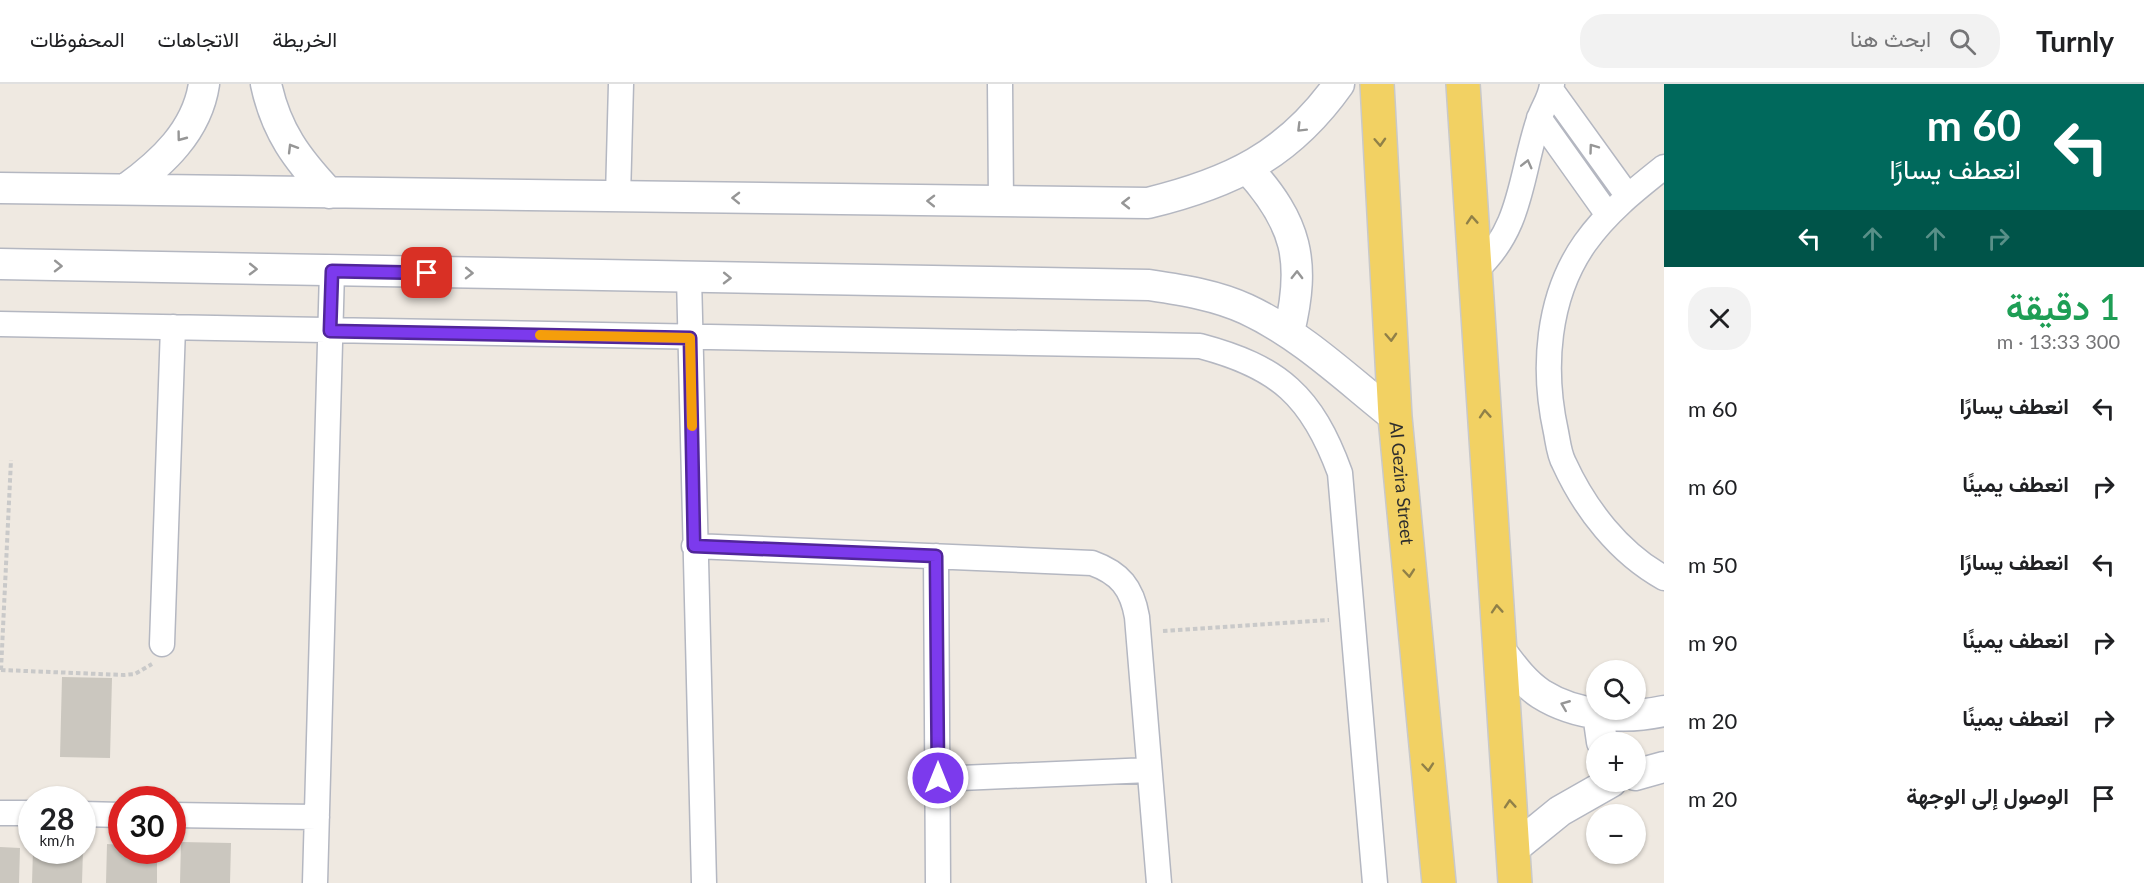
<!DOCTYPE html>
<html lang="ar">
<meta charset="utf-8">
<style>
:root{--surface:#fff;--page:#f2f2f2;--text:#202124;--muted:#757577;--line:#e0e0e0}
body{margin:0;font-family:Lato,Vazirmatn,sans-serif;background:var(--page);color:var(--text);direction:rtl;height:100vh;display:flex;flex-direction:column;font-size:22px;white-space:nowrap}
*{box-sizing:border-box;margin:0}
p{font-size:20px;color:var(--muted)}
.icon{flex:none;width:33px;height:33px;fill:none;stroke:currentColor;stroke-width:2;stroke-linecap:round;stroke-linejoin:round}
.map{position:relative;flex:1;overflow:hidden;direction:ltr}
.sheet{display:flex;flex-direction:column;background:var(--surface);width:480px}
.sheet>*{flex:none}
.guide{background:#00695c;color:#fff;overflow:hidden}
.tools{position:absolute;left:1586px;top:576px;display:grid;gap:12px}
.tools a{display:grid;place-items:center;width:60px;height:60px;border-radius:50%;background:var(--surface);box-shadow:0 2px 4px #0004;font-size:30px}
.speed{position:absolute;left:18px;top:702px;display:flex;gap:12px;font-size:30px;font-weight:700;text-align:center}
.speed>*{display:grid;place-content:center;width:78px;height:78px;border-radius:50%;background:var(--surface);box-shadow:0 2px 4px #0004;line-height:1}
.speed small{font-size:15px;font-weight:400}
.speed .limit{border:9px solid #d22;background:#fff;color:#111}
.pin{position:absolute;display:grid;place-items:center;width:51px;height:51px;color:#fff;margin:-26px;border-radius:12px;box-shadow:0 3px 9px #0006}
.me{position:absolute;width:66px;margin:-33px;rotate:0deg;stroke-linejoin:round;filter:drop-shadow(0 0 4px #0008)}
.turn{display:flex;align-items:center;gap:21px;height:126px;padding:0 24px;font-size:27px}
.turn .icon{width:78px;height:78px;stroke-width:2.5}
.turn b{display:block;font-size:42px;line-height:51px}
.lanes{display:flex;align-items:center;height:57px;padding:0 24px;background:#0003;justify-content:center;gap:30px;direction:ltr}
.lanes .off{opacity:.35}
.round{display:grid;place-items:center;flex:none;width:63px;height:63px;border-radius:24px;background:var(--page)}
.headline{display:flex;align-items:center;justify-content:space-between;height:102px;padding:0 24px}
h1{font-size:36px;font-weight:600;line-height:45px;color:#1e9e55}
ul{padding:0;list-style:none}
li{display:flex;align-items:center;gap:18px;height:78px;padding:0 24px}
li div{flex:1}
li b{display:block;font-size:22px}
li em{font-style:normal}
header{display:flex;align-items:center;gap:36px;box-sizing:border-box;height:84px;padding:0 30px;background:var(--surface);border-bottom:2px solid var(--line)}
header strong{font-size:28px}
nav{display:flex;gap:33px;margin-inline-start:auto;font-size:21px}
.search{width:420px;height:54px;background:var(--page);display:flex;align-items:center;gap:15px;box-sizing:border-box;padding:0 21px;border-radius:24px;color:var(--muted);font-size:22px}
main{display:flex;flex:1;min-height:0}
.map>svg:first-child{display:block}
</style>
<header>
<strong>Turnly</strong>
<div class="search"><svg class="icon" aria-label="search" viewBox="0 0 24 24"><circle cx="10" cy="10" r="6"/><path d="M15 15l6 6"/></svg>ابحث هنا</div>
<nav><a>الخريطة</a><a>الاتجاهات</a><a>المحفوظات</a></nav>
</header>
<main>
<section class="sheet">
<div class="guide">
<div class="turn"><svg class="icon" aria-label="left" viewBox="0 0 24 24"><path d="M17 20v-9H6M10 6l-5 5 5 5"/></svg><div><b>60 m</b>انعطف يسارًا</div></div>
<div class="lanes"><svg class="icon" aria-label="left" viewBox="0 0 24 24"><path d="M17 20v-9H6M10 6l-5 5 5 5"/></svg><svg class="icon off" aria-label="ahead" viewBox="0 0 24 24"><path d="M12 20V5M6 11l6-6 6 6"/></svg><svg class="icon off" aria-label="ahead" viewBox="0 0 24 24"><path d="M12 20V5M6 11l6-6 6 6"/></svg><svg class="icon off" aria-label="right" viewBox="0 0 24 24"><path d="M7 20v-9h11M14 6l5 5-5 5"/></svg></div>
</div>
<div class="headline"><div><h1>1 دقيقة</h1><p>300 m · 13:33</p></div><a class="round"><svg class="icon" aria-label="close" viewBox="0 0 24 24"><path d="M6 6l12 12M18 6L6 18"/></svg></a></div>
<ul>
<li><svg class="icon" aria-label="left" viewBox="0 0 24 24"><path d="M17 20v-9H6M10 6l-5 5 5 5"/></svg><div><b>انعطف يسارًا</b></div><em>60 m</em></li>
<li><svg class="icon" aria-label="right" viewBox="0 0 24 24"><path d="M7 20v-9h11M14 6l5 5-5 5"/></svg><div><b>انعطف يمينًا</b></div><em>60 m</em></li>
<li><svg class="icon" aria-label="left" viewBox="0 0 24 24"><path d="M17 20v-9H6M10 6l-5 5 5 5"/></svg><div><b>انعطف يسارًا</b></div><em>50 m</em></li>
<li><svg class="icon" aria-label="right" viewBox="0 0 24 24"><path d="M7 20v-9h11M14 6l5 5-5 5"/></svg><div><b>انعطف يمينًا</b></div><em>90 m</em></li>
<li><svg class="icon" aria-label="right" viewBox="0 0 24 24"><path d="M7 20v-9h11M14 6l5 5-5 5"/></svg><div><b>انعطف يمينًا</b></div><em>20 m</em></li>
<li><svg class="icon" aria-label="arrive" viewBox="0 0 24 24"><path d="M6 21V4h12l-3 4 3 4H6"/></svg><div><b>الوصول إلى الوجهة</b></div><em>20 m</em></li>
</ul>
</section>
<div class="map">
<svg width="1664" height="799" viewBox="0 0 1664 799">
<rect width="100%" height="100%" fill="#efe9e1"/>
<path fill="#cbc7bf" d="M 62,593 L 112,594 L 110,674 L 60,673 Z
M 181,758 L 231,759 L 230,799 L 180,799 Z
M 107,760 L 122,761 L 122,766 L 157,766 L 157,799 L 106,799 Z
M 0,763 L 20,764 L 19,799 L 0,799 Z
M 33,766 L 83,766 L 82,799 L 32,799 Z"/>
<g fill="none" stroke-linecap="round" stroke-linejoin="round">
<defs>
<path id="minor" d="M 1000,0 L 1001,118
M 1552,7 L 1627,111
M 1539,34 L 1608,131
M 1664,83 C 1635,106 1607,128 1585,159 C 1547,213 1542,285 1556,348 C 1558,358 1559,370 1564,379 C 1585,425 1619,469 1664,494
M 618,113 L 621,0
M 1475,187 C 1523,144 1520,91 1539,35 C 1543,23 1551,13 1552,0
M 689,193 L 704,799
M 0,240 L 1200,262 C 1279,283 1312,312 1340,389 L 1375,799
M 694,462 L 1092,479 C 1120,489 1132,504 1137,533 L 1159,799
M 936,472 L 938,799
M 162,560 L 173,243
M 937,695 L 1149,686
M 0,729 L 32,729
M 82,730 L 122,731
M 172,731 L 317,733
M 315,799 L 332,187"/>
<path id="tertiary" d="M 266,0 C 276,47 297,75 329,109
M 1248,85 C 1297,139 1306,177 1289,248
M 0,104 L 1148,119 C 1230,99 1288,72 1339,0
M 126,105 C 162,79 197,47 204,0
M 0,180 L 1149,201 C 1182,206 1216,211 1246,225 C 1302,251 1347,295 1395,333
M 1500,566 C 1512,582 1524,599 1541,610 C 1576,632 1624,636 1664,627
M 1598,630 L 1602,658
M 1635,691 L 1664,683
M 1512,766 L 1560,727 L 1611,698"/>
<g id="primary">
<path id="s1" d="M 1377,0 L 1395,333 L 1439,799"/>
<path d="M 1463,0 L 1515,799"/>
</g>
</defs>
<use href="#minor" stroke="#b4b7c1" stroke-width="27"/>
<use href="#tertiary" stroke="#b4b7c1" stroke-width="33"/>
<use href="#primary" stroke="#c9c9c9" stroke-width="36"/>
<path stroke="#c9c9c9" stroke-width="4" stroke-dasharray="4.5 3" stroke-linecap="butt" d="M 1163,547 L 1329,536
M 1,586 L 11,376
M 1,586 L 124,591 L 135,590 L 152,580"/>
<use href="#minor" stroke="#fff" stroke-width="24"/>
<use href="#tertiary" stroke="#fff" stroke-width="30"/>
<use href="#primary" stroke="#f2d163" stroke-width="33"/>
</g>
<defs><path id="oneway-chevron" d="M-2-3.5L2.5 0L-2 3.5" fill="none" stroke-width="1.6" stroke-linecap="round" stroke-linejoin="round" transform="scale(1.5)"/></defs>
<g stroke="#969696">
<use href="#oneway-chevron" transform="translate(1301 44) rotate(135)"/>
<use href="#oneway-chevron" transform="translate(181 53) rotate(127)"/>
<use href="#oneway-chevron" transform="translate(292 64) rotate(-121)"/>
<use href="#oneway-chevron" transform="translate(1593 64) rotate(-126)"/>
<use href="#oneway-chevron" transform="translate(1527 80) rotate(-76)"/>
<use href="#oneway-chevron" transform="translate(736 114) rotate(-179)"/>
<use href="#oneway-chevron" transform="translate(931 117) rotate(-179)"/>
<use href="#oneway-chevron" transform="translate(1126 119) rotate(-180)"/>
<use href="#oneway-chevron" transform="translate(58 182) rotate(1)"/>
<use href="#oneway-chevron" transform="translate(253 185) rotate(1)"/>
<use href="#oneway-chevron" transform="translate(469 189) rotate(1)"/>
<use href="#oneway-chevron" transform="translate(1297 191) rotate(-89)"/>
<use href="#oneway-chevron" transform="translate(727 194) rotate(1)"/>
<use href="#oneway-chevron" transform="translate(1565 621) rotate(-158)"/>
</g>
<g stroke="#908048">
<use href="#oneway-chevron" transform="translate(1380 58) rotate(87)"/>
<use href="#oneway-chevron" transform="translate(1472 136) rotate(-94)"/>
<use href="#oneway-chevron" transform="translate(1391 253) rotate(87)"/>
<use href="#oneway-chevron" transform="translate(1485 330) rotate(-94)"/>
<use href="#oneway-chevron" transform="translate(1409 489) rotate(85)"/>
<use href="#oneway-chevron" transform="translate(1497 525) rotate(-94)"/>
<use href="#oneway-chevron" transform="translate(1428 683) rotate(85)"/>
<use href="#oneway-chevron" transform="translate(1510 720) rotate(-94)"/>
</g>
<g fill="none" stroke-linecap="round" stroke-linejoin="round">
<defs>
<path id="route" d="M 427,189 L 332,187 L 330,247 L 690,254 L 694,462 L 936,472 L 938,694"/>
</defs>
<use href="#route" stroke="#51269a" stroke-width="15"/>
<use href="#route" stroke="#7c3aed" stroke-width="10"/>
<path stroke="#f59e0b" stroke-width="10" d="M 540,251 L 690,254 L 692,342"/>
</g>
<g text-anchor="middle" stroke-width="4.5" stroke-linejoin="round" paint-order="stroke">
<g font-size="18" fill="#2e2e2e" stroke="#fff">
<text dy="6" stroke="none"><textPath href="#s1" startOffset="400">Al Gezira Street</textPath></text>
</g>
</g>
</svg>
<div class="tools">
<a><svg class="icon" aria-label="search" viewBox="0 0 24 24"><circle cx="10" cy="10" r="6"/><path d="M15 15l6 6"/></svg></a>
<a>+</a>
<a>−</a>
</div>
<div class="speed"><div>28<small>km/h</small></div><div class="limit">30</div></div>
<div class="pin" style="left:427px;top:189px;background:#d93025"><svg class="icon" aria-label="arrive" viewBox="0 0 24 24"><path d="M6 21V4h12l-3 4 3 4H6"/></svg></div>
<svg class="me" style="left:938px;top:694px" viewBox="-20 -20 40 40"><circle r="17" fill="#7c3aed" stroke="#fff" stroke-width="3"/><path d="M0-11L8 9 0 5-8 9z" fill="#fff"/></svg>
</div>
</main>
